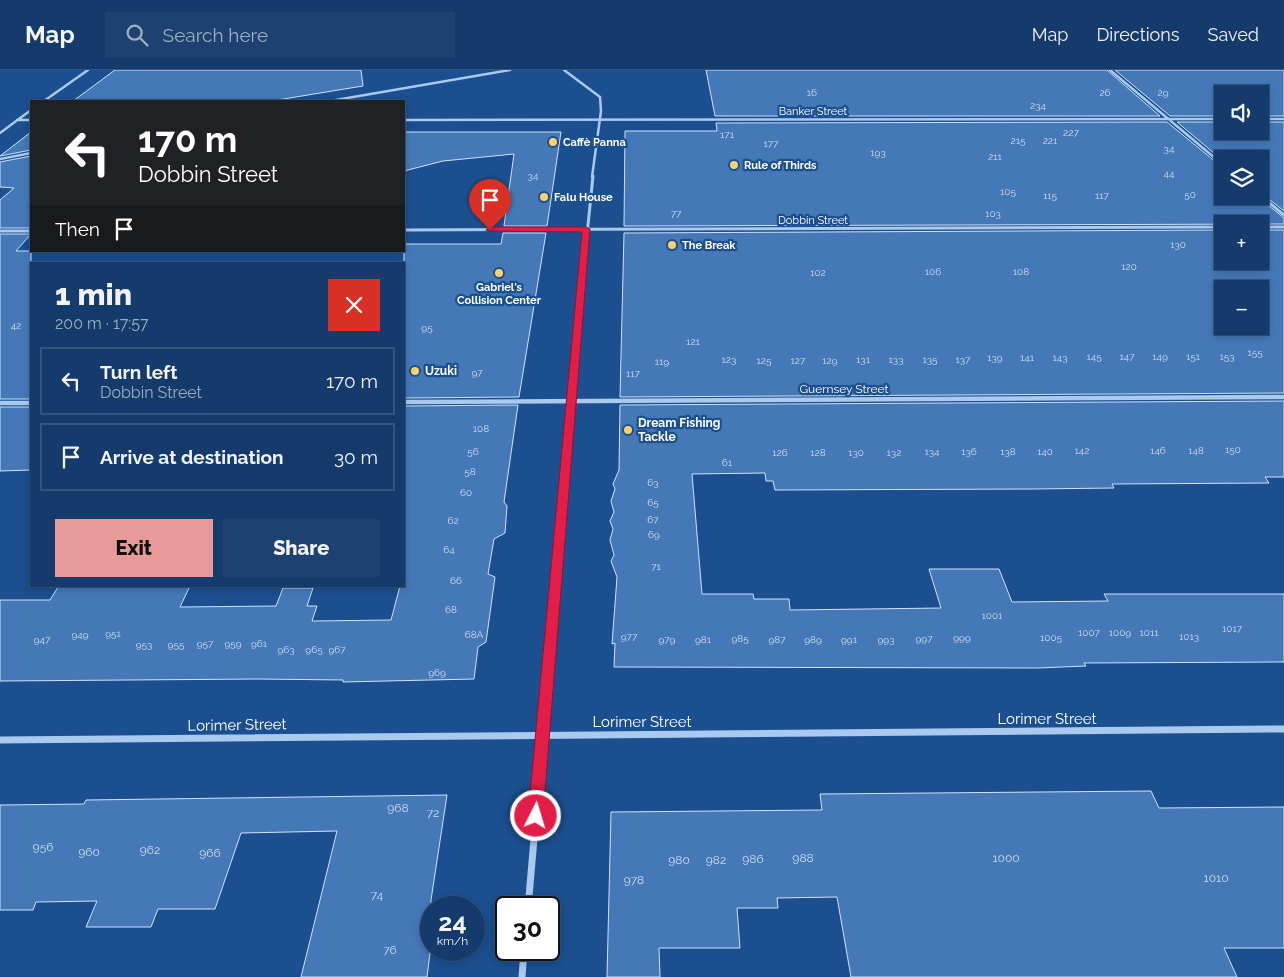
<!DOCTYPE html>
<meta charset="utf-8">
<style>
:root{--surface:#143b6b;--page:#1d4271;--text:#f1f3f6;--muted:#9dadc1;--line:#33557e;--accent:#e69b98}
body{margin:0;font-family:Raleway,sans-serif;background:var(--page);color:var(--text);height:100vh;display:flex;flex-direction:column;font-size:19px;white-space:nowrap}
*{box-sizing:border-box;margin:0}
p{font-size:16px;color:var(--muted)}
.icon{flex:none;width:28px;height:28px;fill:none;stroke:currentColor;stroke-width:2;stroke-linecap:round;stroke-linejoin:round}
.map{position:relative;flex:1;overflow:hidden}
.drawer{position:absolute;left:30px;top:192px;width:375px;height:325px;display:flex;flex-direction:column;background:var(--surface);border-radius:0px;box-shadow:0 2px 8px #0003,0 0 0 1px var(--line)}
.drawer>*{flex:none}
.banner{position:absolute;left:30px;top:30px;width:375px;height:152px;border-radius:0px;box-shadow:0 2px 8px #0003,0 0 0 1px var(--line);background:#202124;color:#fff;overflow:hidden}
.buttons{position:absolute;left:1214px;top:15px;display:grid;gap:10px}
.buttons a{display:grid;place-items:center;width:55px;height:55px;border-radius:0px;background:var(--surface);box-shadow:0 2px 8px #0003,0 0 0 1px var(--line);font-size:25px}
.speed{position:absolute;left:420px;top:826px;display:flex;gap:10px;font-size:25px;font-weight:700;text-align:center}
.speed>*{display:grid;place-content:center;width:65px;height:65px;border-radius:50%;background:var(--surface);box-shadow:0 2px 8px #0003,0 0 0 1px var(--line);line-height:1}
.speed small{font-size:12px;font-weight:400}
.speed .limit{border:2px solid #111;border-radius:8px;background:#fff;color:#111}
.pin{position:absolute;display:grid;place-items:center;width:42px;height:42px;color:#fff;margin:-51px -21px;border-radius:50% 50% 50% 0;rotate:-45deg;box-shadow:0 0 5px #0007}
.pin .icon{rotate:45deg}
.me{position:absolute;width:55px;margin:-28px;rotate:5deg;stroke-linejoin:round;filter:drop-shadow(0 0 4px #0008)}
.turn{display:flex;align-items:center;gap:18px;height:105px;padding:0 25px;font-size:22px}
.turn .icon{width:65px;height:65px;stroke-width:2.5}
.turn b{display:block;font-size:35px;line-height:42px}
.then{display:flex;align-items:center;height:48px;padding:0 25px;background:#0003;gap:10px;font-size:19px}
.round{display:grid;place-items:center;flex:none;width:52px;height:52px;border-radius:0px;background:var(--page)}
.head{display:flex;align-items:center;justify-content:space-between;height:85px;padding:0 25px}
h1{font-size:30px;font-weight:800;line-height:38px}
.button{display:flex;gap:10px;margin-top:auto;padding:10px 25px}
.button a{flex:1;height:58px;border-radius:0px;background:var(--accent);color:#111;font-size:20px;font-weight:800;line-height:58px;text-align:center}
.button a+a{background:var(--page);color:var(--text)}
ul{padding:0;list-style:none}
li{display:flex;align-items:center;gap:15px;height:68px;margin:0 10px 8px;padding:0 15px;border:2px solid var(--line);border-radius:0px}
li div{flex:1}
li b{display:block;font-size:19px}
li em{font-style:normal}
header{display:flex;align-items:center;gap:30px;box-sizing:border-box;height:70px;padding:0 25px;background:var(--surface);border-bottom:1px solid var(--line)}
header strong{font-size:24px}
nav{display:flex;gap:28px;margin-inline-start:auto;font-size:18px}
.search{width:350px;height:45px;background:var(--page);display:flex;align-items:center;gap:12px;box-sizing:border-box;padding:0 18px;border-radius:0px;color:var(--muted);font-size:19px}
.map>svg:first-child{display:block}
</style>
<header>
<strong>Map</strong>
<div class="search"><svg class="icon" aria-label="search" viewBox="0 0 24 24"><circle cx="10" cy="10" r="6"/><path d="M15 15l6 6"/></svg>Search here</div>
<nav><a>Map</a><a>Directions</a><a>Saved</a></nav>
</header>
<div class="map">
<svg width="1284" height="907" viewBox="0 0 1284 907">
<rect width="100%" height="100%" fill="#1b4f8f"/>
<path fill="#4478b7" stroke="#cfe3fa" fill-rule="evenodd" d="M 115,0 L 361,0 L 363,16 L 271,31 L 73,31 Z
M 706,0 L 1107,0 L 1160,46 L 715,46 Z
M 1115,0 L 1284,0 L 1284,46 L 1260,46 L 1260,24 L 1222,24 L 1222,46 L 1170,46 Z
M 1167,52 L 1222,97 L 1222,126 L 1257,126 L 1284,148 L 1284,154 L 624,156 L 625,61 L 717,61 L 716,53 Z
M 1177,52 L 1222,52 L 1222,61 L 1260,61 L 1260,52 L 1284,52 L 1284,141 L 1260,122 L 1260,89 L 1222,90 Z
M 31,62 L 31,80 L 0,86 Z
M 404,62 L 561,62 L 547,156 L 504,156 L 514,84 L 443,91 L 404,101 Z
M 31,86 L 31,158 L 0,158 L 0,130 L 14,118 L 0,117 L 0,92 Z
M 1222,160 L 1222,191 L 1260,191 L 1260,160 L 1284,160 L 1284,323 L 620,327 L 624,163 ZM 1222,219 L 1260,219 L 1260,256 L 1222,256 Z
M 503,163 L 546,163 L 519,327 L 404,328 L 404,174 L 501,174 Z
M 0,164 L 31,164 L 16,181 L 31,181 L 31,329 L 0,329 Z
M 1284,331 L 1284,407 L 1265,407 L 1269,413 L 1112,414 L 1114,418 L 1033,419 L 775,420 L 773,411 L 766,411 L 765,403 L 692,404 L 702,524 L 753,524 L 754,529 L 789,529 L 790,540 L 941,538 L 929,499 L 999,499 L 1012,532 L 1108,531 L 1104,524 L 1284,524 L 1284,592 L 1084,593 L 1086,596 L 1038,598 L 614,597 L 615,573 L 612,574 L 617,507 L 611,491 L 614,485 L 610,470 L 613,459 L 610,451 L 614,442 L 611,431 L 615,419 L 613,414 L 619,400 L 620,335 Z
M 518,335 L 504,432 L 507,436 L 505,463 L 494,469 L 488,504 L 495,507 L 486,572 L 478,577 L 474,609 L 343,612 L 343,610 L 258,609 L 0,611 L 0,530 L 50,530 L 58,517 L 190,516 L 180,537 L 276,536 L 283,518 L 313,518 L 307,536 L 317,536 L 312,551 L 391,550 L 400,516 L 404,516 L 404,336 Z
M 0,337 L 31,337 L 31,400 L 0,401 Z
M 1151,721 L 1159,738 L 1284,737 L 1284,878 L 1224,878 L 1237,907 L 851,907 L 837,827 L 777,828 L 778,838 L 737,838 L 740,878 L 659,878 L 660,907 L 607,907 L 611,742 L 822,740 L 820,724 Z
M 447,725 L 431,830 L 431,875 L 427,907 L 301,907 L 337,761 L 241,763 L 215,839 L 158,839 L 151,857 L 86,857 L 97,831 L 36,832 L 33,840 L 0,840 L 0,735 L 84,734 L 86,730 Z"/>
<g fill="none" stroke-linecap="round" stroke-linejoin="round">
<path stroke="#a9c9ee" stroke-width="2.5" d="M 0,89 L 31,83"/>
<path stroke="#a9c9ee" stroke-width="2.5" d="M 564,0 L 600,27 L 601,41 L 592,107
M 1110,0 L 1222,94
M 44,31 L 88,0
M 330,31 L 510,0
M 1260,49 L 1284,49
M 17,50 L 31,50
M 404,50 L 1222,49
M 0,63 L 31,40"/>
<path stroke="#a9c9ee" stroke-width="3" d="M 1260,125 L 1284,145
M 1260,157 L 1284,157
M 404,160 L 1222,157
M 0,161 L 31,161
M 579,243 L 593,106"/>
<path stroke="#a9c9ee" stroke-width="4.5" d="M 404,332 L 1284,327
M 0,333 L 31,333
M 564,414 L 579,241"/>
<path stroke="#a9c9ee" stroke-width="5.5" d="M 546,632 L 564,413"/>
<path stroke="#a9c9ee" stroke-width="7" d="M 0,670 L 1284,659
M 528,838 L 546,631
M 522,907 L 524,880"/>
</g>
<path fill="#e11d48" stroke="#92132f" d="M 490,157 L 586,157 L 590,159 L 543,746 L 541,751 L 536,753 L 530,751 L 528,746 L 582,162 L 487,161 L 486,160 Z"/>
<g fill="#ffd166" stroke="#1b4f8f" stroke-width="2">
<circle cx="553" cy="72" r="5"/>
<circle cx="734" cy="95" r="5"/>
<circle cx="544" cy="127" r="5"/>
<circle cx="672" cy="175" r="5"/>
<circle cx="499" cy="203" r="5"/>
<circle cx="415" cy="301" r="5"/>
<circle cx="628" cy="360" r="5"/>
</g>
<g text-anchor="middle" stroke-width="4.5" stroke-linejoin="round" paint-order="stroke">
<g font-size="10" fill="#d0dded">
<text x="812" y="26">16</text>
<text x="1105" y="26">26</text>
<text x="1163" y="26">29</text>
<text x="1038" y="39">234</text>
<text x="1071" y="66">227</text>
<text x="727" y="68">171</text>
<text x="1018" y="74">215</text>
<text x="1050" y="74">221</text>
<text x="771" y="77">177</text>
<text x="1169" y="82">34</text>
<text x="878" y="86">193</text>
<text x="995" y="90">211</text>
<text x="1169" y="107">44</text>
<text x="533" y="109">34</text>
<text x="1008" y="125">105</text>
<text x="1190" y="128">50</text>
<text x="1050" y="129">115</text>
<text x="1102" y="129">117</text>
<text x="676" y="147">77</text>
<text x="993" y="147">103</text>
<text x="1178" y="178">130</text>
<text x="1129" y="200">120</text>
<text x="933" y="205">106</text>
<text x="1021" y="205">108</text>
<text x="818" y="206">102</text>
<text x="16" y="259">42</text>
<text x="427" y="261">95</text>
<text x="693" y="275">121</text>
<text x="1255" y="286">155</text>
<text x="1094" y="290">145</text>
<text x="1127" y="290">147</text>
<text x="1160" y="290">149</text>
<text x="1193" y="290">151</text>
<text x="1227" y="290">153</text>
<text x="995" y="291">139</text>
<text x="1027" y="291">141</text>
<text x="1060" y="291">143</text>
<text x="729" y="293">123</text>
<text x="863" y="293">131</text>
<text x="896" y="293">133</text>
<text x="930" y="293">135</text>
<text x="963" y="293">137</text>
<text x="764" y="294">125</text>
<text x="798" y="294">127</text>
<text x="830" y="294">129</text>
<text x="662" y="295">119</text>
<text x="477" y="306">97</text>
<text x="633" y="307">117</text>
<text x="481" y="362">108</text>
<text x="1233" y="383">150</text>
<text x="1082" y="384">142</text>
<text x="1158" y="384">146</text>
<text x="1196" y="384">148</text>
<text x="473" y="385">56</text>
<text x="932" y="385">134</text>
<text x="969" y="385">136</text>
<text x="1008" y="385">138</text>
<text x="1045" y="385">140</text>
<text x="780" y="386">126</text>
<text x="818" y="386">128</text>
<text x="856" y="386">130</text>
<text x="894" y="386">132</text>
<text x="727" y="396">61</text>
<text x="470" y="405">58</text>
<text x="653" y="416">63</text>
<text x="466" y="426">60</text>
<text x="653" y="436">65</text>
<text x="653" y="453">67</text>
<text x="453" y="454">62</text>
<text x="654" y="468">69</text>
<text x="449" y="483">64</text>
<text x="656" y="500">71</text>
<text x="456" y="514">66</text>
<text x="451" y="543">68</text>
<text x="992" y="549">1001</text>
<text x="1232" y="562">1017</text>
<text x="1089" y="566">1007</text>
<text x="1120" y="566">1009</text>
<text x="1149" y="566">1011</text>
<text x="113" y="567">951</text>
<text x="80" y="568">949</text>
<text x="474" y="568">68A</text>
<text x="629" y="570">977</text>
<text x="1189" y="570">1013</text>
<text x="962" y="571">999</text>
<text x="1051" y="571">1005</text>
<text x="740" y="572">985</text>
<text x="924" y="572">997</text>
<text x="42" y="573">947</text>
<text x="667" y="573">979</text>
<text x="703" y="573">981</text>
<text x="777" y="573">987</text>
<text x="813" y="573">989</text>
<text x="849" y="573">991</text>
<text x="886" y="573">993</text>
<text x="205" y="577">957</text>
<text x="233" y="577">959</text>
<text x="259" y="577">961</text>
<text x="144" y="578">953</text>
<text x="176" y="578">955</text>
<text x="286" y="583">963</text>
<text x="314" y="583">965</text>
<text x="337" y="583">967</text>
<text x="437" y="606">969</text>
</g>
<g font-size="11" fill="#fff" stroke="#1b4f8f">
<text x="813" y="45">Banker Street</text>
<text x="813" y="154">Dobbin Street</text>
</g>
<g font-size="11" font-weight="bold" fill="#fff" stroke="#1b4f8f" text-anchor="start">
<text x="563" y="76">Caffè Panna</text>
<text x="744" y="99">Rule of Thirds</text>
<text x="554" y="131">Falu House</text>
<text x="682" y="179">The Break</text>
<text x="499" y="221" text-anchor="middle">Gabriel's<tspan x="499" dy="13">Collision Center</tspan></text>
</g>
<g font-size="12" font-weight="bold" fill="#fff" stroke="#1b4f8f" text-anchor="start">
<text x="425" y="305">Uzuki</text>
<text x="638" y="357">Dream Fishing<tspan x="638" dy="14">Tackle</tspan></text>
</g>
<g font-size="12" fill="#fff" stroke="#1b4f8f">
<text x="844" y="323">Guernsey Street</text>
</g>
<g font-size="12" fill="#d0dded">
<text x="398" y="742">968</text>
<text x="433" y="747">72</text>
<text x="43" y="781">956</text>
<text x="150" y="784">962</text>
<text x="89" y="786">960</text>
<text x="210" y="787">966</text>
<text x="803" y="792">988</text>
<text x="1006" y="792">1000</text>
<text x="753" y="793">986</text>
<text x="679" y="794">980</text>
<text x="716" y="794">982</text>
<text x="1216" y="812">1010</text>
<text x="634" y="814">978</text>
<text x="377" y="829">74</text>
<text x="390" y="884">76</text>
</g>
<g font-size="15" fill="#fff" stroke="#1b4f8f">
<text x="1047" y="654">Lorimer Street</text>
<text x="642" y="657">Lorimer Street</text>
<text transform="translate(237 655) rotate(-1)" y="5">Lorimer Street</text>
</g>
</g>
</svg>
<div class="buttons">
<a><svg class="icon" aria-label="sound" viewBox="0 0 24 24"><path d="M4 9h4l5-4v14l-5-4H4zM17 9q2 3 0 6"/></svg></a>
<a><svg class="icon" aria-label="layers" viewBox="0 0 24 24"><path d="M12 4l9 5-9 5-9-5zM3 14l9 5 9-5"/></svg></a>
<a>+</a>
<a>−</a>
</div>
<div class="speed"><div>24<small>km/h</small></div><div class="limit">30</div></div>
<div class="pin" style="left:490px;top:160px;background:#d93025"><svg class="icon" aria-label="arrive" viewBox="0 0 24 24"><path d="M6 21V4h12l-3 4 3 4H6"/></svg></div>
<svg class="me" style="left:536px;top:746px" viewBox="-20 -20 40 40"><circle r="17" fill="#e11d48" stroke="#fff" stroke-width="3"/><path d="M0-11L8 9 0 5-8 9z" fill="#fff"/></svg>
<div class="banner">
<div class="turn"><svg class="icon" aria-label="left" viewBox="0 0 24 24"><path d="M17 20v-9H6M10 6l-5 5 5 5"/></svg><div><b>170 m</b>Dobbin Street</div></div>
<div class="then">Then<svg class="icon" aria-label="arrive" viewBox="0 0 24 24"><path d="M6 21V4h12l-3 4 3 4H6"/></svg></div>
</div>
<section class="drawer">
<div class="head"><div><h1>1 min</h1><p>200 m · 17:57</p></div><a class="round" style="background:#d93025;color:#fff"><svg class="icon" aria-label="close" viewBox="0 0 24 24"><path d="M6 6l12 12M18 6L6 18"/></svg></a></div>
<ul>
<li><svg class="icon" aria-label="left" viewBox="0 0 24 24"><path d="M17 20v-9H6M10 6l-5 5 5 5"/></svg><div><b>Turn left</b><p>Dobbin Street</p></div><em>170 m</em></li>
<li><svg class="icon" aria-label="arrive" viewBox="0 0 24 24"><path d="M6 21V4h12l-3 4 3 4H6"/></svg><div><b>Arrive at destination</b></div><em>30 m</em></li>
</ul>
<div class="button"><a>Exit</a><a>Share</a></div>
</section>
</div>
